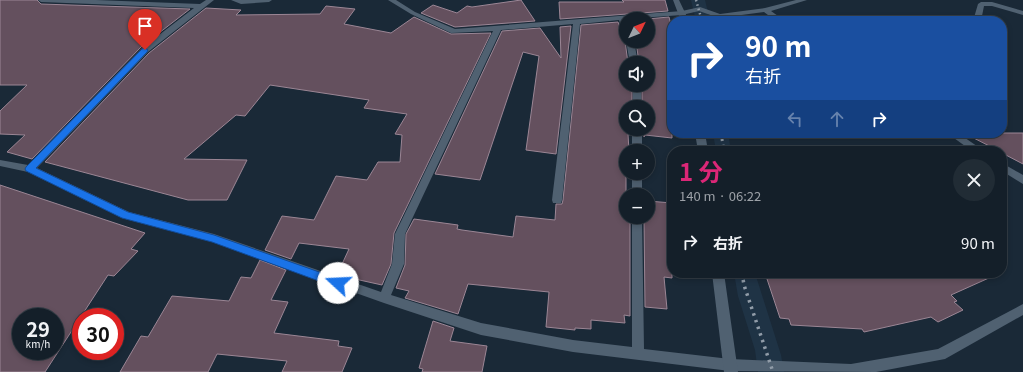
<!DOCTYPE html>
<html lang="ja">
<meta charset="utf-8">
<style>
:root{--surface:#141f29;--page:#212c35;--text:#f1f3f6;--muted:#9da2a8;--line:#333d46;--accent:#db2777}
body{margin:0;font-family:Georgia,"Noto Sans JP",serif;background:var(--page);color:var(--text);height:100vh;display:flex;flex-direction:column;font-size:15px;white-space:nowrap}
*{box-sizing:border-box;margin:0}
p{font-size:13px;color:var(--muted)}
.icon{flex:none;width:22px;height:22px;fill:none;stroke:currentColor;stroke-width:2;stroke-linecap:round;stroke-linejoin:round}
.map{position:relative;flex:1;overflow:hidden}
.details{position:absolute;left:667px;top:146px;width:340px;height:132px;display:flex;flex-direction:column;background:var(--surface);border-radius:16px;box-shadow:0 2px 6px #0003,0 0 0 1px var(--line)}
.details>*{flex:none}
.top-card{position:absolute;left:667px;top:16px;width:340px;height:122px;border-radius:16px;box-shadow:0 2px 6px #0003,0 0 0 1px var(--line);background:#1a4fa0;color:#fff;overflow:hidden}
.needle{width:26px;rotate:47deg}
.controls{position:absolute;left:619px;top:12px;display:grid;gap:8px}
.controls a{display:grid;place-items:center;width:36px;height:36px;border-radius:50%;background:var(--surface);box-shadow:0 2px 6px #0003,0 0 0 1px var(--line);font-size:20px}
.speed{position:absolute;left:12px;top:308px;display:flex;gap:8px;font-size:20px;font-weight:700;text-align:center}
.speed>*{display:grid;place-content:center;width:52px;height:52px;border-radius:50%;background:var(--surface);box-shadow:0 2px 6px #0003,0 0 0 1px var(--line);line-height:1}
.speed small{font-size:10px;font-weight:400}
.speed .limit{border:6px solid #d22;background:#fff;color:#111}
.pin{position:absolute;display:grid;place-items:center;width:34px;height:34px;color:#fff;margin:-41px -17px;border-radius:50% 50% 50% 0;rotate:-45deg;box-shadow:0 0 4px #0007}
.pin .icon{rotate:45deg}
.me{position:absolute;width:44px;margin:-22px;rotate:290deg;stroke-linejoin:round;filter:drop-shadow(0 0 3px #0008)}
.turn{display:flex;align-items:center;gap:14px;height:84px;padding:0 12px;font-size:18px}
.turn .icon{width:52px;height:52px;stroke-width:2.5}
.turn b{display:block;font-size:28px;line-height:34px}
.lanes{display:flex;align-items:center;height:38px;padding:0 12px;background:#0003;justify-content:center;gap:20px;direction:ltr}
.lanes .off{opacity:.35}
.round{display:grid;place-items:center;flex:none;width:42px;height:42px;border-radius:21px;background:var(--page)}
.summary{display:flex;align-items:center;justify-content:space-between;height:68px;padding:0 12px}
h1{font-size:24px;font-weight:700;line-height:30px;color:var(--accent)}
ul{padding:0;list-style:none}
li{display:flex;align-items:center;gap:12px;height:56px;padding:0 12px}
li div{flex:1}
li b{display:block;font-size:15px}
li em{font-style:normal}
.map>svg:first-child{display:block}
</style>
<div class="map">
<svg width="1023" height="372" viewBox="0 0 1023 372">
<rect width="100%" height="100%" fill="#1a2937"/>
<path fill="#1f3345" d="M 691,0 L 705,0 L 710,21 L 696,21 Z
M 713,133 L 728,133 L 731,151 L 716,151 Z
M 734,273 L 755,273 L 781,355 L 784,372 L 758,372 L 755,350 L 738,296 Z"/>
<path fill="#64505e" stroke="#9b8695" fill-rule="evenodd" d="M 0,0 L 37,0 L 41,4 L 190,9 L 141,47 L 32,159 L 7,152 L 25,135 L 0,134 L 0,111 L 27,85 L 0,85 Z
M 521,0 L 535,21 L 455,27 L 421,13 L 433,5 L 457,13 L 467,6 L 472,7 Z
M 622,0 L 665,0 L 668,11 L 560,19 L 559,2 L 624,2 Z
M 326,6 L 355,9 L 344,24 L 391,33 L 414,17 L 451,34 L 491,33 L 394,233 L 391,264 L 382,285 L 337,275 L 349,249 L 299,243 L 291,259 L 265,250 L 282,216 L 314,220 L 336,176 L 367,180 L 378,162 L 400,162 L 402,135 L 395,134 L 407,114 L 364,108 L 369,100 L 270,85 L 245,116 L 236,115 L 184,159 L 247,160 L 227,200 L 188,200 L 45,162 L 149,53 L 206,8 L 241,10 L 236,15 L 320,14 Z
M 669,17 L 672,29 L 672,138 L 645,135 L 644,137 L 644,129 L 648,129 L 648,107 L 642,107 L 642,85 L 648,85 L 648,63 L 639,63 L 636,41 L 648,41 L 647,19 Z
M 618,22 L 621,30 L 626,33 L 625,41 L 628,63 L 626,63 L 626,85 L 632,85 L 632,107 L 626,107 L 626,129 L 630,129 L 630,135 L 628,134 L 629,151 L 626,151 L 626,194 L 628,194 L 626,195 L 626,217 L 630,217 L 630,316 L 624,315 L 625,323 L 591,320 L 591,329 L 575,328 L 575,330 L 546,327 L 549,292 L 468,284 L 458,314 L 405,298 L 409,291 L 396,288 L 405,265 L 406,234 L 414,219 L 458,225 L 457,229 L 462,230 L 513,237 L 516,216 L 555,220 L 556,204 L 562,204 L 563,200 L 581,25 Z
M 571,26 L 556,154 L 526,150 L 539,56 L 523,52 L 480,180 L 435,174 L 502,31 L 540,28 L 561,58 L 560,27 Z
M 964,133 L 1023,133 L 1023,164 L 1002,153 L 1002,151 L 999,151 Z
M 0,185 L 145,233 L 131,249 L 138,251 L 114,276 L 108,275 L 45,372 L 0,372 ZM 21,317 L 55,317 L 55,351 L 21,351 Z
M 648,201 L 672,203 L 672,278 L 664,277 L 667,309 L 645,307 L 644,217 L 648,217 Z
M 260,260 L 286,270 L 271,300 L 288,302 L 274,333 L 339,341 L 338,346 L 352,348 L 342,372 L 282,372 L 287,361 L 217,354 L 208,372 L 120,372 L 141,336 L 148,337 L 172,296 L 229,301 L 241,277 L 251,278 Z
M 765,273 L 1000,273 L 951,295 L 957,301 L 954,302 L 963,310 L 938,322 L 931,317 L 864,332 L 862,329 L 791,325 L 789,319 L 780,318 Z
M 433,321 L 454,328 L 450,341 L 487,346 L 482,372 L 422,372 L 423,369 L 419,368 Z"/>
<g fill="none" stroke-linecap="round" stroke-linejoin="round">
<path fill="#506171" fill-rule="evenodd" d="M 38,0 L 96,0 L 200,4 L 206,0 L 214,0 L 148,52 L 37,168 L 129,212 L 214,234 L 381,292 L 392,264 L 395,234 L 493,31 L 451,33 L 411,14 L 388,0 L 396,0 L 415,12 L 455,29 L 682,11 L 700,7 L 720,14 L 765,8 L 796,0 L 807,0 L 771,11 L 785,21 L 776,21 L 764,12 L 719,18 L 699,11 L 682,15 L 626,19 L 626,32 L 622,30 L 619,20 L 580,24 L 562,200 L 561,203 L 553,203 L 552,200 L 573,24 L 501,30 L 405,234 L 404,264 L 391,295 L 481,323 L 573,340 L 632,347 L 632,217 L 642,217 L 644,349 L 730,359 L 851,364 L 938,349 L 1023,304 L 1023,315 L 945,359 L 876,372 L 730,371 L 573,352 L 481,335 L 384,303 L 213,242 L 122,218 L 28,172 L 0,166 L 0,160 L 28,165 L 142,48 L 194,8 L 41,2 Z
M 231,0 L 272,0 L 269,2 L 241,4 Z
M 981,2 L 992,2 L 1023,11 L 1023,15 L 992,6 L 984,6 L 981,21 L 973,21 L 978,4 Z
M 626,41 L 634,41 L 638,63 L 630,63 Z
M 633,85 L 641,85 L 641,107 L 633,107 Z
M 632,129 L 642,129 L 642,151 L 632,151 Z
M 947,133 L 958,133 L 984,151 L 972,151 Z
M 1002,163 L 1023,175 L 1023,184 L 1002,171 Z
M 632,173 L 642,173 L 642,195 L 632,195 Z"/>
<path fill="#506171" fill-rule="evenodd" d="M 673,0 L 679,0 L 689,21 L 681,21 Z
M 695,133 L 705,133 L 708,151 L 698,151 Z
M 712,273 L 724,273 L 738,372 L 724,372 Z"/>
<path stroke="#919ca8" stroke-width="2.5" stroke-dasharray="1.5 3" stroke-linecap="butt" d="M 696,0 L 702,21"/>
<path stroke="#919ca8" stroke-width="3" stroke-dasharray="2 4" stroke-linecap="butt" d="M 721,133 L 724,151"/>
<path stroke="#919ca8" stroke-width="3.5" stroke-dasharray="2.5 4.5" stroke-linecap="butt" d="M 742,273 L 744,285 L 773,372"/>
</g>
<path fill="#1a73e8" stroke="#114b97" d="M 145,48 L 148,50 L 147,52 L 36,168 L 128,212 L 214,235 L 342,280 L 344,283 L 342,286 L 338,288 L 212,242 L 122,218 L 26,171 L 25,169 L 26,167 L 142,49 Z"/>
</svg>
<div class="controls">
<a><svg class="needle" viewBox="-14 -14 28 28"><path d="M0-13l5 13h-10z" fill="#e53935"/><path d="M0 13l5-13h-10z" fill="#9da2a8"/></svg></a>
<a><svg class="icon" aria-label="sound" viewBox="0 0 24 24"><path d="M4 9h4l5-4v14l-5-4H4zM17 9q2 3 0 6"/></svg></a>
<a><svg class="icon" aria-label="search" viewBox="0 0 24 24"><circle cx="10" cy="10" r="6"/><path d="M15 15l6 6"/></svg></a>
<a>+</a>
<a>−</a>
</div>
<div class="speed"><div>29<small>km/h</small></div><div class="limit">30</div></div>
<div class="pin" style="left:145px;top:50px;background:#d93025"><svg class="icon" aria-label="arrive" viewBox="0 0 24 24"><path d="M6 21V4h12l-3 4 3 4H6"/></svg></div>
<svg class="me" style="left:338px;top:283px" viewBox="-20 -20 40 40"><circle r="19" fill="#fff"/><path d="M0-13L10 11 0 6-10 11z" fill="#1a73e8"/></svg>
<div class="top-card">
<div class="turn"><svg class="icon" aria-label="right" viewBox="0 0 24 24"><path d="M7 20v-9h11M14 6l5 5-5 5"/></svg><div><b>90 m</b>右折</div></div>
<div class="lanes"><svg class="icon off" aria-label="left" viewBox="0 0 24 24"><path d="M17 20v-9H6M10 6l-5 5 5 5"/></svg><svg class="icon off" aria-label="ahead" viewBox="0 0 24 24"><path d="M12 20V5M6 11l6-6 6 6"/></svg><svg class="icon" aria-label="right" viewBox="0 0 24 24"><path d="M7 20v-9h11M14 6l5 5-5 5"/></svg></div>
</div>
<section class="details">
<div class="summary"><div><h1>1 分</h1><p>140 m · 06:22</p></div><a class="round"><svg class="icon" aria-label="close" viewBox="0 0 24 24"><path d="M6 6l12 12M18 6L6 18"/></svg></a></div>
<ul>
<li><svg class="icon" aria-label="right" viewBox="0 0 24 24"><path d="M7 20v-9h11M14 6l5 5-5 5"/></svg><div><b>右折</b></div><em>90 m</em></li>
</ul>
</section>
</div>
